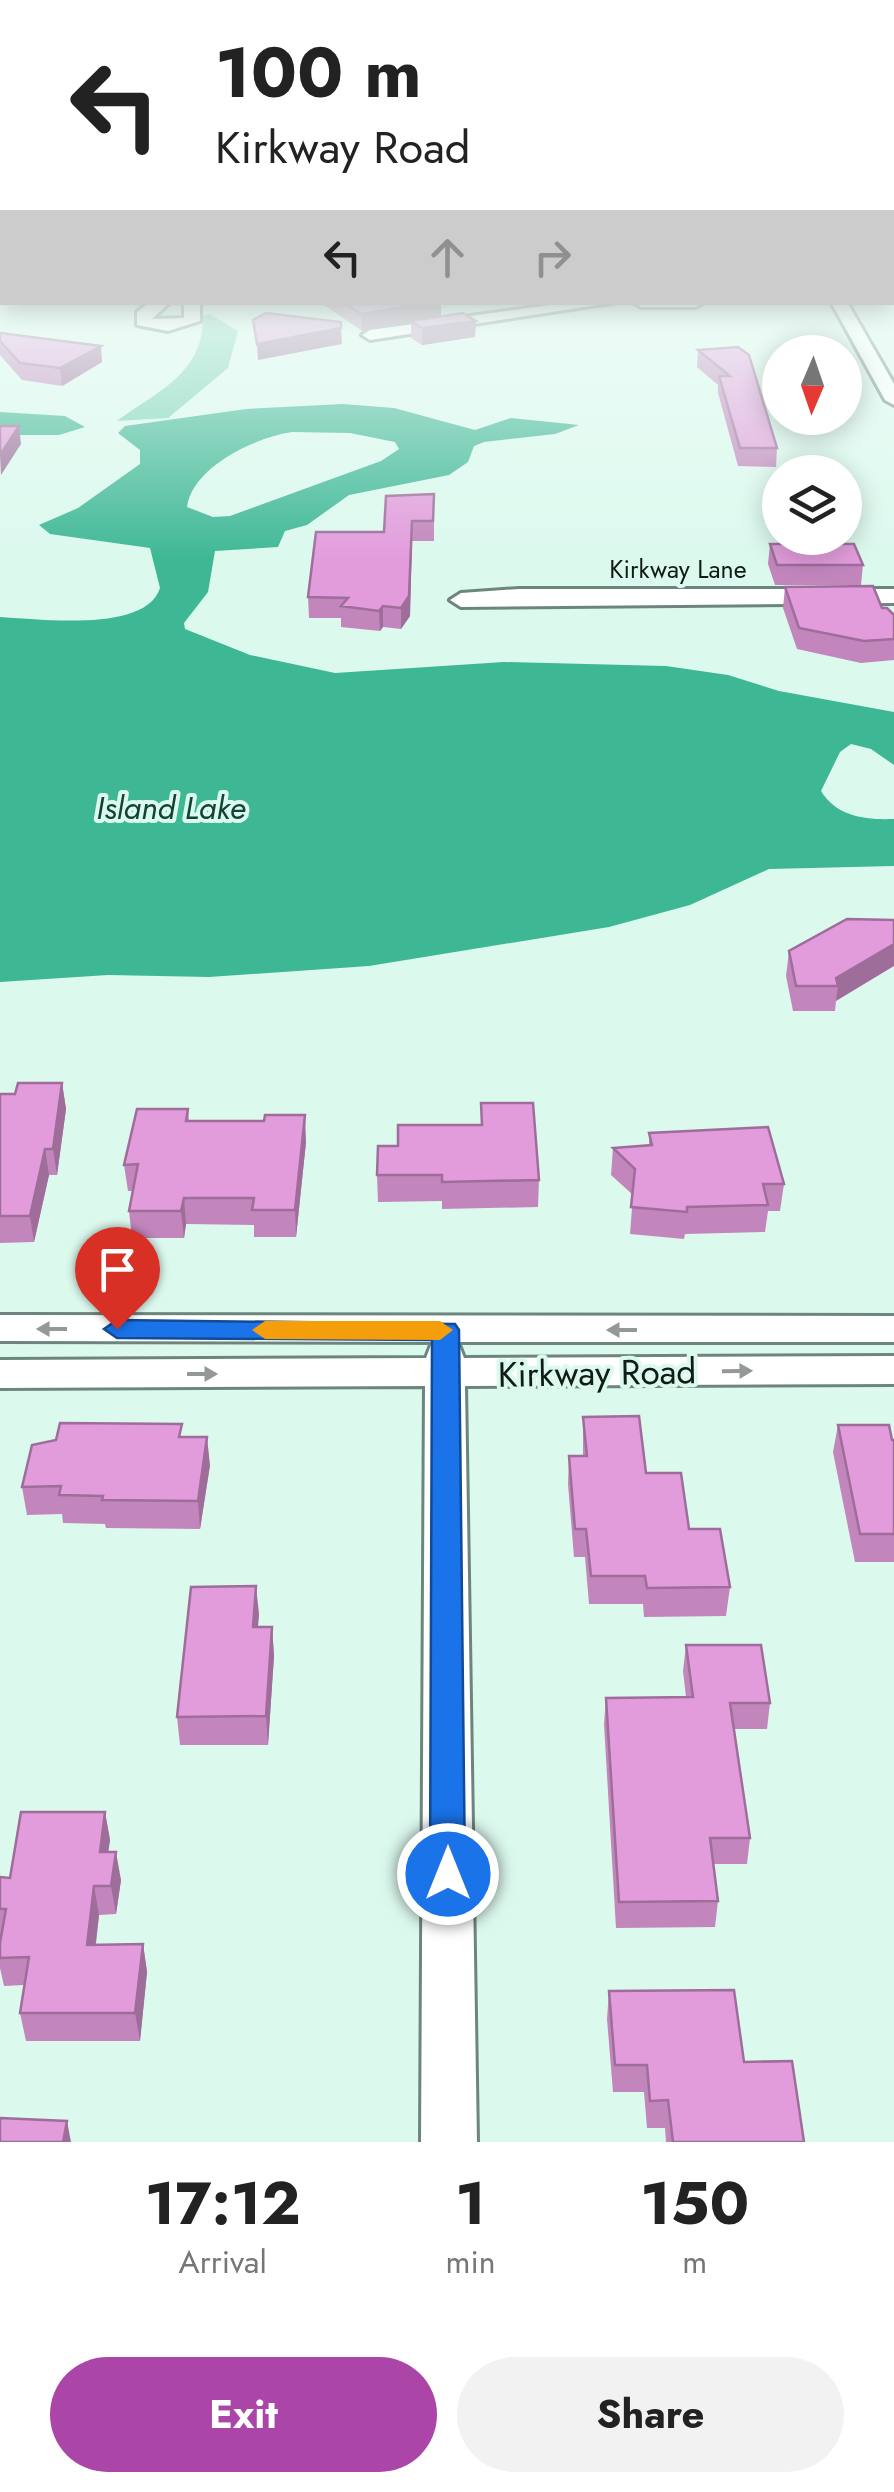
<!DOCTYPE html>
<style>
:root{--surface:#fff;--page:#f2f2f2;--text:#222;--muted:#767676;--accent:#ac45a8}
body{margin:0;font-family:Jost,sans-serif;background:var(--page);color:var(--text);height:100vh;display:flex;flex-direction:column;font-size:38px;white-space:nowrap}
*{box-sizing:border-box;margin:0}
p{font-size:32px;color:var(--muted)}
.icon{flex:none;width:55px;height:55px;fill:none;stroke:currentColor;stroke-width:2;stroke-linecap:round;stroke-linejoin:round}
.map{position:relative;height:2142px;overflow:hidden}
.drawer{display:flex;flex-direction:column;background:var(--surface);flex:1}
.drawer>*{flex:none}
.guide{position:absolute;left:0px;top:0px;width:895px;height:305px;box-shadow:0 5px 25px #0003;background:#fff;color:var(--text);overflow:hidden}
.needle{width:65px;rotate:182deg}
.controls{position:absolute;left:762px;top:335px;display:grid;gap:20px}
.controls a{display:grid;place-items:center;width:100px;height:100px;border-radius:50%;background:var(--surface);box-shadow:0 5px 25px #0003;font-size:50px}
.pin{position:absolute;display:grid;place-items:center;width:85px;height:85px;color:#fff;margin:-102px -42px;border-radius:50% 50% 50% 0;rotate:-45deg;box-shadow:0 0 10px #0007}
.pin .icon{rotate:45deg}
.me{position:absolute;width:110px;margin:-55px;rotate:0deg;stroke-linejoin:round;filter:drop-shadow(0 0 8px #0008)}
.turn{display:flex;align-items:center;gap:35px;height:210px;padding:0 50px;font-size:45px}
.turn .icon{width:130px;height:130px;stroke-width:2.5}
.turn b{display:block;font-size:70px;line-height:85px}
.lanes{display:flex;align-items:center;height:95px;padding:0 50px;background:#0003;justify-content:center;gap:50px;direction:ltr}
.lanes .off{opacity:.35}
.eta{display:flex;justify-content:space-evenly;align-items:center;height:170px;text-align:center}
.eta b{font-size:60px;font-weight:700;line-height:70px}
.action{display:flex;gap:20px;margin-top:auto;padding:20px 50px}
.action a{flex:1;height:115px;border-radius:60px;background:var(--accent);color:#fff;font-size:40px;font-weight:700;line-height:115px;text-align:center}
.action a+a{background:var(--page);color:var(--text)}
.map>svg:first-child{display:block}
</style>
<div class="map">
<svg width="894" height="2142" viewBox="0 0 894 2142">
<rect width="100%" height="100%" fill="#dcf9ee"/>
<path fill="#79d2b5" d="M 210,314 L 238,331 L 228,368 L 168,418 L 117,421 C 158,391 204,373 203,316 Z"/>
<path fill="#3eb795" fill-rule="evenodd" d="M 343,404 L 394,408 L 475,430 L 511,418 L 579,425 L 555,434 L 484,442 L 474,446 L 468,462 L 449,475 L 349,495 L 307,525 L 285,531 L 278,547 L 215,551 L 208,592 L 184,623 L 185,629 L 250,655 L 335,673 L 504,662 L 666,666 L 728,675 L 779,691 L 894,712 L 894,765 L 871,749 L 851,744 L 840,752 L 821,791 C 837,817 866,820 894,819 L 894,866 L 769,869 L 690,905 L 609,927 L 369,966 L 209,977 L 108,975 L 0,982 L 0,617 C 40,619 146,633 160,588 L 150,548 L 50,534 L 39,525 L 78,508 L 140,464 L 140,450 L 118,433 L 125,426 L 246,409 ZM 292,432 L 350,433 L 395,442 L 399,449 L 381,461 L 230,516 L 213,517 L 187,507 C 192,467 256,437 292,432 Z
M 0,412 L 65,416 L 85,427 L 59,435 L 0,435 Z"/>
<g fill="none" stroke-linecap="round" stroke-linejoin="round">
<defs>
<path id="street" d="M 150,302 L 170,302 L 152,319 L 184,318 L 184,302 L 200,302 L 200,321 L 168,331 L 137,325 L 137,312 Z
M 571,302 L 617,302 L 370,340 L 362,335 L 370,330 Z
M 633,302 L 704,302 L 696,307 L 641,307 Z
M 831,302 L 847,302 L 894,384 L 894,405 L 885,400 Z
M 519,589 L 894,589 L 894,603 L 461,607 L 450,600 L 461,593 Z
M 0,1315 L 894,1316 L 894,1342 L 446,1342 L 459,1345 L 464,1358 L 894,1356 L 894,1384 L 465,1386 L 477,2142 L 421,2142 L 425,1386 L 0,1388 L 0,1360 L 426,1358 L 431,1345 L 444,1342 L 0,1341 Z"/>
</defs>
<use href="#street" stroke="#6c867d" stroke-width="6"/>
<use href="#street" fill="#fff" fill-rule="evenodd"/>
</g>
<path fill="#c286bd" d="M 320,302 L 441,302 L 441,316 L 475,337 L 422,345 L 411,338 L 411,322 L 362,331 Z
M 0,333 L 102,362 L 62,386 L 22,380 L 0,355 Z
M 698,350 L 749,355 L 777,448 L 776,467 L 738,466 L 718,393 L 718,385 L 697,367 Z
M 434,494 L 434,541 L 412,541 L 410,616 L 401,629 L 383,627 L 380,631 L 341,627 L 341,618 L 309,618 L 308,597 L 384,532 Z
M 770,544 L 863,565 L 861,585 L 775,585 L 768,564 Z
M 785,587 L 882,608 L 894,615 L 894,660 L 861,663 L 797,649 L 783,608 Z
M 894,920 L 836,1001 L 835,1011 L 793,1011 L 786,976 L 789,951 Z
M 62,1083 L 66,1109 L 57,1175 L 49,1175 L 34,1242 L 0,1243 L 0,1094 L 15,1094 Z
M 481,1103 L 539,1180 L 538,1207 L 442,1209 L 442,1201 L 378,1202 L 377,1175 L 398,1146 L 481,1125 Z
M 188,1109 L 189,1121 L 306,1142 L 296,1237 L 254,1237 L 254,1225 L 186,1224 L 184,1238 L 132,1238 L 129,1211 L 133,1191 L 128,1191 L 124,1165 Z
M 649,1133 L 784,1184 L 780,1211 L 768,1211 L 765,1232 L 685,1234 L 684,1239 L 630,1234 L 633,1195 L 611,1175 L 613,1148 L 649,1145 Z
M 583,1417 L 646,1473 L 689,1529 L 730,1587 L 726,1616 L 644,1617 L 643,1604 L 589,1604 L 585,1557 L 574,1557 L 568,1484 L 569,1456 L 583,1456 Z
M 838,1425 L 894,1440 L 894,1562 L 855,1562 L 833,1452 Z
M 183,1437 L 210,1465 L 200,1529 L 106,1528 L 105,1524 L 63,1523 L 62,1514 L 27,1515 L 22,1487 Z
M 259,1614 L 258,1627 L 272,1627 L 274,1656 L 268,1745 L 180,1745 L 177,1717 Z
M 686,1645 L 770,1703 L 767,1729 L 734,1729 L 750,1838 L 747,1864 L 714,1864 L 718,1901 L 715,1927 L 616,1928 L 604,1724 L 606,1698 L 686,1697 L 683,1671 Z
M 105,1812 L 110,1840 L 108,1852 L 121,1880 L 116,1914 L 99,1915 L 96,1944 L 143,1944 L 147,1972 L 140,2041 L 26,2041 L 20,2013 L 24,1985 L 4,1986 L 0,1968 L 0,1877 L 10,1878 Z
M 609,1991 L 744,2062 L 804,2142 L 666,2142 L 665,2128 L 647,2128 L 644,2092 L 613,2092 L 607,2019 Z"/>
<path fill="#9e6d9a" d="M 2,268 L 2,284 L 0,285 L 0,269 Z
M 429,302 L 441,302 L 441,316 L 362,331 L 361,314 Z
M 476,321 L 475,337 L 422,345 L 422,328 Z
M 341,328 L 342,344 L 258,360 L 257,344 Z
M 101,346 L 102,362 L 62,386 L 60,368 Z
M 19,426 L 21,444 L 1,475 L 0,455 Z
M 412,521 L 410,616 L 401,629 L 401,608 Z
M 383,606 L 383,627 L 380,631 L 379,611 Z
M 894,944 L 894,966 L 836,1001 L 838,986 L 836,978 Z
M 62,1083 L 66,1109 L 57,1175 L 53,1149 Z
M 305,1115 L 306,1142 L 296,1237 L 295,1210 Z
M 45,1149 L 49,1175 L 34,1242 L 30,1216 Z
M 184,1198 L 186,1224 L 184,1238 L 181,1211 Z
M 207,1437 L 210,1465 L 200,1529 L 198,1501 Z
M 256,1586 L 259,1614 L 255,1656 L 253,1627 Z
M 272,1627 L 274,1656 L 268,1745 L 266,1716 Z
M 105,1812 L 110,1840 L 104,1880 L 100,1852 Z
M 116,1852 L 121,1880 L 116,1914 L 111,1886 Z
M 94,1886 L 99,1915 L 92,1973 L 87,1945 Z
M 143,1944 L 147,1972 L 140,2041 L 135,2013 Z
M 67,2121 L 71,2142 L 63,2142 Z"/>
<path fill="#e29cdc" stroke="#9e6d9a" stroke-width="2.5" d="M 343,302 L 429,302 L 361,314 Z
M 266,313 L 341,322 L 341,328 L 257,344 L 253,320 Z
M 463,313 L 476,321 L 422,328 L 411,321 Z
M 0,333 L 101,346 L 60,368 L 20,363 L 0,341 Z
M 738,347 L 749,355 L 777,448 L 740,448 L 719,376 L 730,376 L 698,350 Z
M 0,426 L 19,426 L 0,455 Z
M 434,494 L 433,521 L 412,521 L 409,596 L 401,608 L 383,606 L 379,611 L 341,606 L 348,598 L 308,597 L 316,532 L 384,532 L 386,496 Z
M 770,544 L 854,544 L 863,565 L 777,565 Z
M 873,586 L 882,608 L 887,608 L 894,615 L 894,639 L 864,641 L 799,628 L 785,587 Z
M 847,919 L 894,920 L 894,944 L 836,978 L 838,986 L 796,986 L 789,951 Z
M 18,1083 L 62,1083 L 53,1149 L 45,1149 L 30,1216 L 0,1216 L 0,1094 L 15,1094 Z
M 481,1103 L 533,1103 L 539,1180 L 442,1182 L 442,1175 L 377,1175 L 378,1146 L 398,1146 L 398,1125 L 482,1125 Z
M 137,1109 L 188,1109 L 186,1121 L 264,1121 L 265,1115 L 305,1115 L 295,1210 L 252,1210 L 254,1198 L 184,1198 L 181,1211 L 129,1211 L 138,1164 L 124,1165 Z
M 768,1127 L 784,1184 L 763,1184 L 768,1205 L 687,1207 L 687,1212 L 631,1207 L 635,1169 L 613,1148 L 652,1145 L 649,1133 Z
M 639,1416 L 646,1473 L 681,1473 L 689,1529 L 720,1529 L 730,1587 L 647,1588 L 645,1576 L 591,1576 L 586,1529 L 575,1529 L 569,1456 L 587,1456 L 583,1417 Z
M 60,1423 L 182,1424 L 179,1437 L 207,1437 L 198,1501 L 102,1500 L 103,1496 L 59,1495 L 61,1486 L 22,1487 L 32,1445 L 56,1440 Z
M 838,1425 L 889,1425 L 892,1440 L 894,1440 L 894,1534 L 860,1534 Z
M 256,1586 L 253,1627 L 272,1627 L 266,1716 L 177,1717 L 191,1587 Z
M 686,1645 L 761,1645 L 770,1703 L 730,1703 L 750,1838 L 710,1838 L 718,1901 L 619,1902 L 606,1698 L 693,1697 Z
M 21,1812 L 105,1812 L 100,1852 L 116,1852 L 111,1886 L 94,1886 L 87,1945 L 143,1944 L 135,2013 L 20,2013 L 29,1957 L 0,1958 L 0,1943 L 6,1909 L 0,1909 L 0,1877 L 10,1878 Z
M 734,1990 L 744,2062 L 792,2061 L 804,2142 L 673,2142 L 668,2100 L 650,2101 L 647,2065 L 615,2065 L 609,1991 Z
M 0,2118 L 67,2121 L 63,2142 L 0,2142 Z"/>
<defs><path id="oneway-solid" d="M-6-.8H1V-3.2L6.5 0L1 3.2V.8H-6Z" transform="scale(2.5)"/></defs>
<g fill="#949897">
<use href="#oneway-solid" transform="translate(52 1329) rotate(-180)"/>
<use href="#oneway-solid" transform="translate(622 1330) rotate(180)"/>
<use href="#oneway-solid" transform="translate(737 1371) rotate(-1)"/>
<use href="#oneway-solid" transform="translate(202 1374)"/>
</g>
<linearGradient id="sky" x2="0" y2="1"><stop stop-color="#64b5c7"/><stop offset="0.47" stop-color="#effcf7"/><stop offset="1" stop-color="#effcf7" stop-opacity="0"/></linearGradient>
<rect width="894" height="561" fill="url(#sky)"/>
<path fill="#1a73e8" stroke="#114b97" stroke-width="2.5" d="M 117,1320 L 455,1324 L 459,1330 L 465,1874 L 460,1885 L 448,1889 L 435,1885 L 430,1874 L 432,1340 L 117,1338 L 104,1329 Z"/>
<path fill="#f59e0b" d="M 265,1321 L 440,1321 L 453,1330 L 440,1340 L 265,1339 L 252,1330 Z"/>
<g text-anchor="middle" stroke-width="8" stroke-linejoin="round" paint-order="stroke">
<g font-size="25" fill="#111b17" stroke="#dcf9ee">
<text x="678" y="578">Kirkway Lane</text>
</g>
<g font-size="32" font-style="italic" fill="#114436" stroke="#dcf9ee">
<text x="171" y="819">Island Lake</text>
</g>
<g font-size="35" fill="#111b17" stroke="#dcf9ee">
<text transform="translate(597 1373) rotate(-1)" y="12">Kirkway Road</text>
</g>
</g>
</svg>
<div class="controls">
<a><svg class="needle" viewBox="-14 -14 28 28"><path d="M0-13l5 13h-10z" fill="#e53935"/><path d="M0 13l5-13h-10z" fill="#767676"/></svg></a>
<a><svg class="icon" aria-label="layers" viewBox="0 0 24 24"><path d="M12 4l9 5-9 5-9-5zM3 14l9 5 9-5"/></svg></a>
</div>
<div class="pin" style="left:117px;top:1329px;background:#d93025"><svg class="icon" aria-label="arrive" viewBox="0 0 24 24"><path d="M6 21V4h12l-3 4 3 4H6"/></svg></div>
<svg class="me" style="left:448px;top:1874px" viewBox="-20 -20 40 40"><circle r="17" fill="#1a73e8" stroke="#fff" stroke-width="3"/><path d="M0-11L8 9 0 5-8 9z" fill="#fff"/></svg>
<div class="guide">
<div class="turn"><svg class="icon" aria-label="left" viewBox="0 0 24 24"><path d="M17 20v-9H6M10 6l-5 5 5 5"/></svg><div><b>100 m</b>Kirkway Road</div></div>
<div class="lanes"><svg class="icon" aria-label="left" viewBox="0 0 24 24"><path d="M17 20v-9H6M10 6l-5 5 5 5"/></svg><svg class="icon off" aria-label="ahead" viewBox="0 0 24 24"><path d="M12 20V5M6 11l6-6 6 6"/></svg><svg class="icon off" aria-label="right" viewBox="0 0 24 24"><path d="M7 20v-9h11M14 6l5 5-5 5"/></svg></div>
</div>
</div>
<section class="drawer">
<div class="eta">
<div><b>17:12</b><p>Arrival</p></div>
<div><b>1</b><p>min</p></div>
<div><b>150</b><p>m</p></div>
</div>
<div class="action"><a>Exit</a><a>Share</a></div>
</section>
